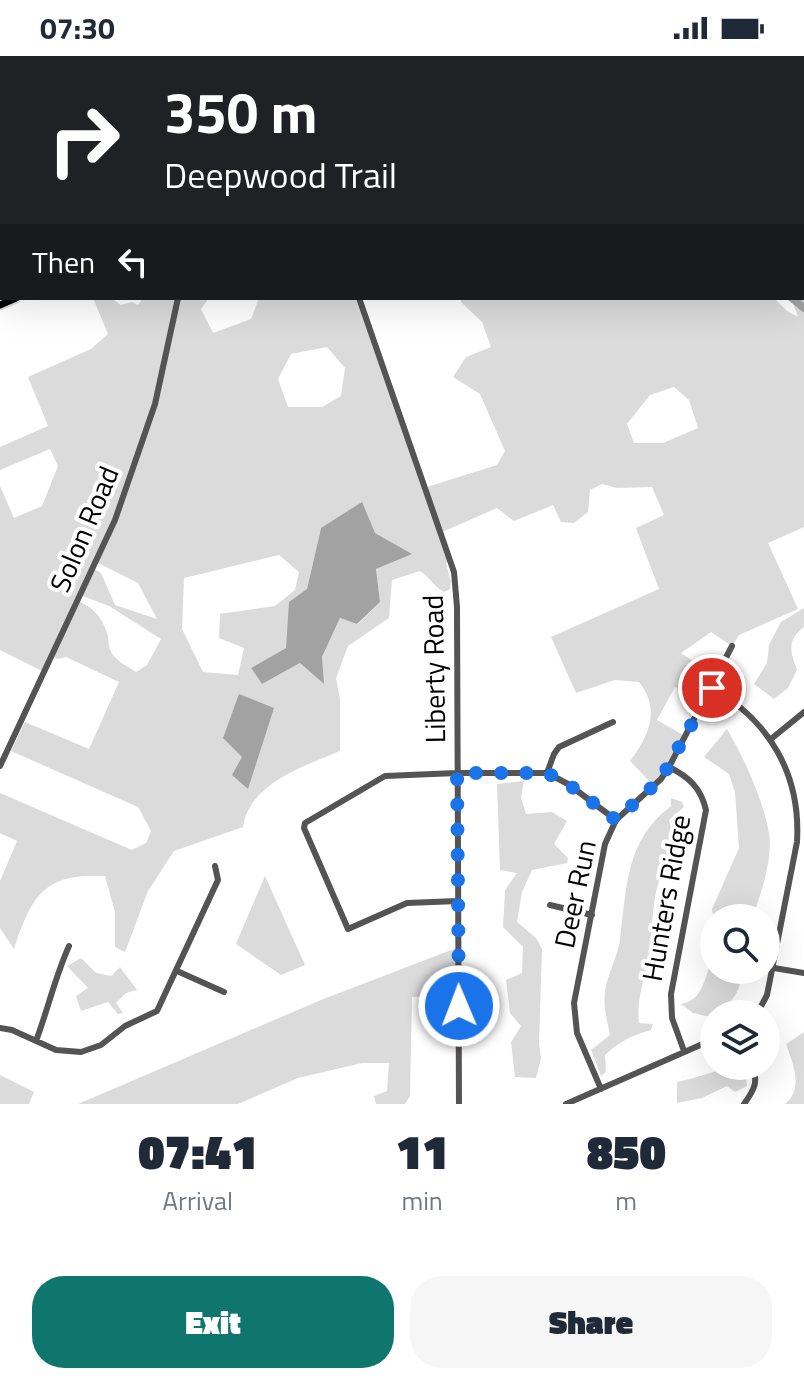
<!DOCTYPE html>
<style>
:root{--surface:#fff;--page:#f6f6f7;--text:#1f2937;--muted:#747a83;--accent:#0f766e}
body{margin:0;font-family:"Titillium Web",sans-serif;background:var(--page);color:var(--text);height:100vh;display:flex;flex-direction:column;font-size:30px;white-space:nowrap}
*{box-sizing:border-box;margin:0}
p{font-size:26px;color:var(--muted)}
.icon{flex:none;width:44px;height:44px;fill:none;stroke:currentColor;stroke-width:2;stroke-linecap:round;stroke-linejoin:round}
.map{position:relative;height:1048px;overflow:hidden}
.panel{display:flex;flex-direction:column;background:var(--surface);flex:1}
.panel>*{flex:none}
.hud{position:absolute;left:0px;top:0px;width:804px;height:244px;box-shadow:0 8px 32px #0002;background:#202124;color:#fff;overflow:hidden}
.controls{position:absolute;left:700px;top:848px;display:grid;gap:16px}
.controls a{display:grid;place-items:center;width:80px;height:80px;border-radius:50%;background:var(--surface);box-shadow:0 8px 32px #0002;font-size:40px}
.pin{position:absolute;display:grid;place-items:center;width:68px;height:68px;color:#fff;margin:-34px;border:4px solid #fff;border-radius:50%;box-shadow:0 2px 8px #0007}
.me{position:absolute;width:88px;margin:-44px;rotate:359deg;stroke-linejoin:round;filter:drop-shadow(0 0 6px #0008)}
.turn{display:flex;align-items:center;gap:28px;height:168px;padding:0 32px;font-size:36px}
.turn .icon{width:104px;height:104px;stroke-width:2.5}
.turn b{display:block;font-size:56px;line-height:68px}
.then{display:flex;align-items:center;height:76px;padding:0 32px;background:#0003;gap:16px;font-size:30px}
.eta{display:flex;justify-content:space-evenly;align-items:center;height:136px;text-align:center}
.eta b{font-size:48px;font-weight:800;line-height:56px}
.cta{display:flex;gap:16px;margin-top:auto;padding:16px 32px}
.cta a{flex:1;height:92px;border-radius:32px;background:var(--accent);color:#fff;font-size:32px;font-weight:800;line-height:92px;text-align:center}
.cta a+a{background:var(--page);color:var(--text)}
.status{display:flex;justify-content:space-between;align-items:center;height:56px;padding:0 40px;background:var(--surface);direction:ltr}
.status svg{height:22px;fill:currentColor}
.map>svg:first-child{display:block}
</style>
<div class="status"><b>07:30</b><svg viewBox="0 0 49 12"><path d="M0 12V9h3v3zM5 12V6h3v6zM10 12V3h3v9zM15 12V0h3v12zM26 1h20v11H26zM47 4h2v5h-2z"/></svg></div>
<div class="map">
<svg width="804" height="1048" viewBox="0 0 804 1048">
<rect width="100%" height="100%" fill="#fff"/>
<path fill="#dbdbdb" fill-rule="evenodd" d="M 0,0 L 344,0 L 346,2 L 2,2 L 2,242 L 16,242 L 0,249 Z
M 804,79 L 804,471 L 768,487 L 798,553 L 739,579 L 732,590 L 711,576 L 681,597 L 717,621 L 704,646 L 675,631 L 657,664 L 685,680 L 654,730 L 630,705 C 649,680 661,653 639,626 L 615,624 L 576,637 L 551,581 L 659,533 L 636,472 L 664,459 L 652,431 L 617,432 L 602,428 L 590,434 L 588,456 L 574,467 L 561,466 L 553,449 L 514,465 L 497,452 L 442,476 L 451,505 L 446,507 L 451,526 L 450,533 L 444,536 C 433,530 430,521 420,515 L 392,524 L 389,562 L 348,590 L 336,622 L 340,643 L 340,695 C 305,710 249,727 243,771 L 174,795 L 148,835 L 125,896 L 115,891 L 115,856 L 105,820 C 44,817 32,839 14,893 L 0,872 L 0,825 L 17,785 L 0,777 L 0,737 L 132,794 L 146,787 L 151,775 L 138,751 L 11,695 L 25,666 L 89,693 L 119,626 L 66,601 L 57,603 L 53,599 L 44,616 L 0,594 L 0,430 L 14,462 L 42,450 L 58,410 L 50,393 L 0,414 L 0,391 L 48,370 L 28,321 L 91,293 L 108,278 L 93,242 L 111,242 L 121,249 L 132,246 L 138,249 L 143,242 L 209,242 L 201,253 L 213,277 L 251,263 L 259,242 L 359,242 L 427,431 L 497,409 L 505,395 L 480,338 L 453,321 L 466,301 L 491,291 L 482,266 L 461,246 L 461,242 L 774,242 L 787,255 L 798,261 L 791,242 L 802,242 ZM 327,291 L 345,312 L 341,340 L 322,351 L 288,351 L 278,323 L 291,298 ZM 674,331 L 689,344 L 698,372 L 663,387 L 634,387 L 627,368 L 650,339 ZM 321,472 L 375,477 L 411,498 L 376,513 L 380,546 L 358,568 L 340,562 L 322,601 L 323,627 L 300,607 L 262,628 L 251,612 L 286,592 L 307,533 ZM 279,499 L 299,516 L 295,534 L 275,550 L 220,558 L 219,582 L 244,592 L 238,619 L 203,616 L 182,573 L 184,522 ZM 96,506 L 138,527 L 157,563 L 115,549 L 101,517 L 93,512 ZM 80,539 L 109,550 L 161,583 L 147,609 L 136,616 C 127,610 116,605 111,596 C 108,590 109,583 107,577 C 102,561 93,551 78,545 Z
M 804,552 L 804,571 C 787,584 790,595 797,614 L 788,632 L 774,643 L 754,628 L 767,607 L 769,589 L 781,566 Z
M 727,673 C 745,704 762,741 769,777 C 773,802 761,839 752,862 L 714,862 L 714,864 L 712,853 L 739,792 L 735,736 L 729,718 L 704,701 Z
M 524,725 L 521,742 L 526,758 L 552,756 L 567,765 L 554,788 L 568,802 L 567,807 L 532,814 L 522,836 L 517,866 L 536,882 L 542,893 L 539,987 L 541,1002 L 536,1022 L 515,1021 L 511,986 L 521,970 L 510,957 L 506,924 L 522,917 L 523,891 L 503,871 L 505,834 L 517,817 L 500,814 L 497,728 Z
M 671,742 L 682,746 L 684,751 L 669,764 L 672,775 L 668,793 L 672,803 C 650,824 654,870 649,899 C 645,923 636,942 639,967 L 653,968 L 651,974 C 632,979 619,986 605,999 L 606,1016 L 601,1020 L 591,994 L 610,979 C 607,964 603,951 605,936 C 607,918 618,901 620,883 C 627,831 625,785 671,750 Z
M 265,820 L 305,909 L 281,919 L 236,888 Z
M 459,891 L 459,940 L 412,941 L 410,1040 L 405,1048 L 376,1048 L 374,1040 L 387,1035 L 389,1007 L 362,1007 L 298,1022 L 238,1048 L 78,1048 L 321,944 Z
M 714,900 L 714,914 L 743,914 C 739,941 732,946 710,961 L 693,957 L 681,948 C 705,944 704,919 714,900 Z
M 81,902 L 96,917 L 111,920 L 120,911 L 137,934 L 126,937 L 116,947 L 123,957 L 118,958 L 108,946 L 81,955 L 76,940 L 88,932 L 67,910 Z
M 804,976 L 804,1048 L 785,1048 C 804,1032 793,1008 786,988 Z
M 738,1011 L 746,1022 L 747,1030 L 735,1036 L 727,1030 L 702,1042 L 677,1047 L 677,1026 C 698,1022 717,1013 738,1011 Z
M 0,1019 L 34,1036 L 29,1048 L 0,1048 Z"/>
<path fill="#a2a2a2" d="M 362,446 L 375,477 L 412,498 L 376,513 L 380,546 L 357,568 L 340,562 L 322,601 L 324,628 L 300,607 L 262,628 L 251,612 L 286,592 L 289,546 L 307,533 L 321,472 Z
M 239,638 L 274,652 L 248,733 L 232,719 L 242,701 L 223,682 Z"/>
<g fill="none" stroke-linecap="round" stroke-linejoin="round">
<path stroke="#a2a2a2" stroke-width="8" d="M 8,0 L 10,2
M 349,0 L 351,2
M 180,2 L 180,0
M 792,242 L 804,252"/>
<defs>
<path id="major" d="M 0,249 L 16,242"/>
</defs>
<use href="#major" stroke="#dbdbdb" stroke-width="11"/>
<path stroke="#545454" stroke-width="6" d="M 217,0 L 218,2
M 565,0 L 569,2
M 802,132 L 804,132
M 359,242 L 454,516 L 457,551 L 459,1048
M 712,632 C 770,665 801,719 797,786 L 767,939 L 757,958
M 771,683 L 804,656
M 0,710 L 115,464 L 155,348 L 178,242
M 669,711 C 689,721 701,732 706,754 L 671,938 L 672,962 L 684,995
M 547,717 L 554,698 L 559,691 L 613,666
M 458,845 L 407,847 L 348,873 L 304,772 L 305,767 L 385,720 L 457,717 L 547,717 L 568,728 L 616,764
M 550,849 L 592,859
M 774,912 L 804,917
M 177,915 L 224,936
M 0,972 L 12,974 L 56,994 L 81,996 L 101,989 L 125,970 L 157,955 L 218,824 L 215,810
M 36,985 C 48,953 55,921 69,890
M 601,1033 L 577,977 L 574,947 L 605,788 L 616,764 L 661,723 L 669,711 L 732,590
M 566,1048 L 714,983
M 744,1048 C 754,1034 759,1026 752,1010"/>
<use href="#major" stroke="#000" stroke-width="7"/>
</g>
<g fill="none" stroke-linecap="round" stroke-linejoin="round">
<path stroke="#1a73e8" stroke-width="14" stroke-dasharray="0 25.2" d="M 459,950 L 457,717 L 547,717 L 568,728 L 616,764 L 661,723 L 712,632"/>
</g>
<g text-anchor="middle" stroke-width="8" stroke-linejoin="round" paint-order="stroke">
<g font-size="28" fill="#000" stroke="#fff">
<text transform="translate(84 473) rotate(-67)" y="10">Solon Road</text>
<text transform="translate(434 613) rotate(-91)" y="10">Liberty Road</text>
<text transform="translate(575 838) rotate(-78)" y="10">Deer Run</text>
<text transform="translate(666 842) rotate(-80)" y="10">Hunters Ridge</text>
</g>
</g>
</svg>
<div class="controls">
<a><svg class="icon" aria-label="search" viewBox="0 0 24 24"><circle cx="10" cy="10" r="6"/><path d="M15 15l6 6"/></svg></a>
<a><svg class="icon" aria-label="layers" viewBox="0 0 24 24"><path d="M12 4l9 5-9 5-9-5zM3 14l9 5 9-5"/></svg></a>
</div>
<div class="pin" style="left:712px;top:632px;background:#d93025"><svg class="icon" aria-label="arrive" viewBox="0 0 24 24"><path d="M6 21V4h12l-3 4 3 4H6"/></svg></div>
<svg class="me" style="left:459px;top:950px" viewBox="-20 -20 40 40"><circle r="17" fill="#1a73e8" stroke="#fff" stroke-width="3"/><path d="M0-11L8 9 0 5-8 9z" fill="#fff"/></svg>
<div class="hud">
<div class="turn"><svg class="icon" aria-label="right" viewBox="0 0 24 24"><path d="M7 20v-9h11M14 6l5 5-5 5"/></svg><div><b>350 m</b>Deepwood Trail</div></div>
<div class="then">Then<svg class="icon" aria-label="left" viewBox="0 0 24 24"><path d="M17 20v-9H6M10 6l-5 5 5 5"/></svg></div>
</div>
</div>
<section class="panel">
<div class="eta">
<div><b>07:41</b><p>Arrival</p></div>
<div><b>11</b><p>min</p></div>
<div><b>850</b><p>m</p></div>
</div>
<div class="cta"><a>Exit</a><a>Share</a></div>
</section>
